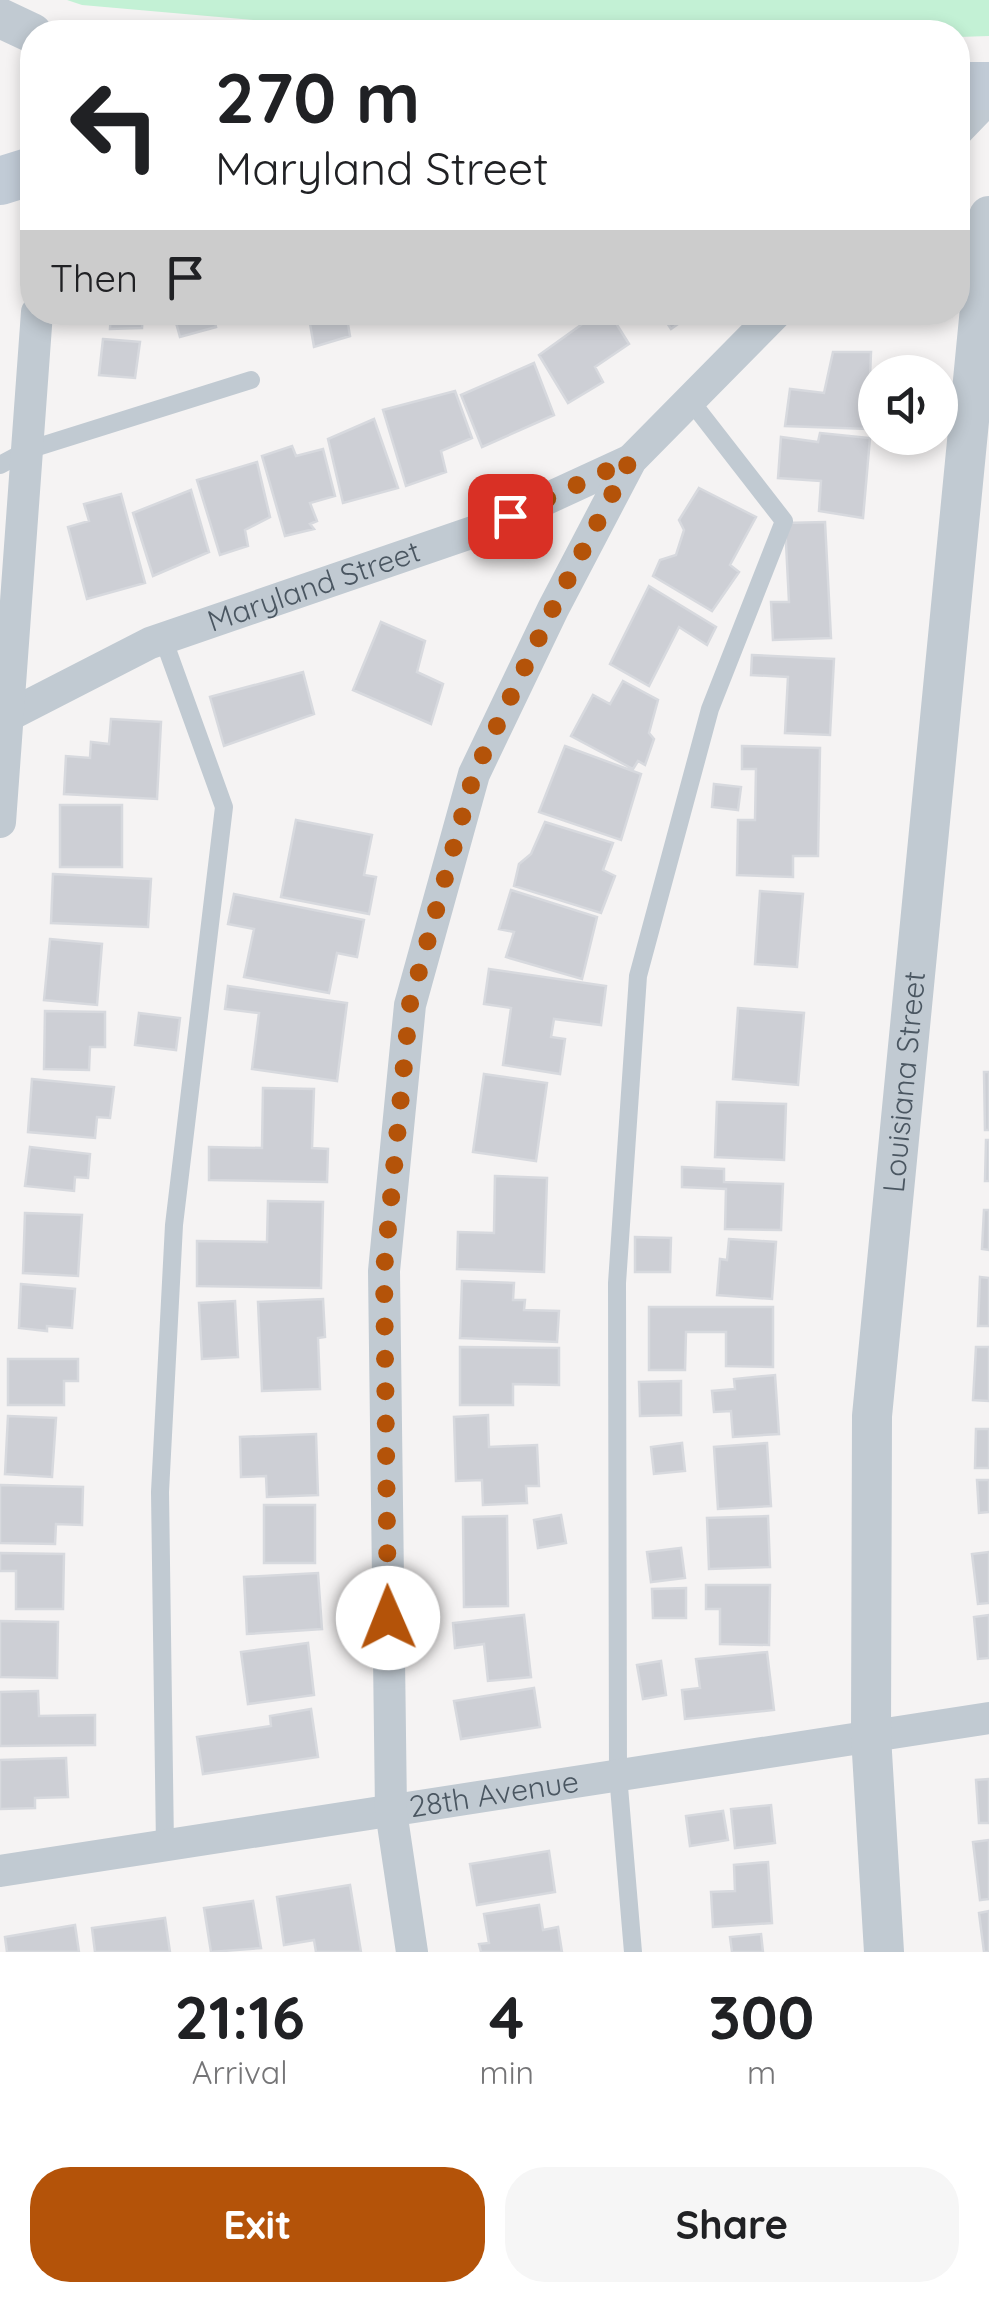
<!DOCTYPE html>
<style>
:root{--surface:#fff;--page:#f6f6f6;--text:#202124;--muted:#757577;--accent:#b45309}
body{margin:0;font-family:Quicksand,sans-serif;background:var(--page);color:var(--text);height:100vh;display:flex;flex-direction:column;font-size:38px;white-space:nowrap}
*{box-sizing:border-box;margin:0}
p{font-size:32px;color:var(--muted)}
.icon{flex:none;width:55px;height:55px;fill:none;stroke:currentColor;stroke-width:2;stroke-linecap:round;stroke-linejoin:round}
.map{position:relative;height:1952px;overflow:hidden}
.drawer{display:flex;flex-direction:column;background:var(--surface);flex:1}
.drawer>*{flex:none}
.hud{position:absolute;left:20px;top:20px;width:950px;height:305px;border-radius:40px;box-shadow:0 5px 15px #0003;background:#fff;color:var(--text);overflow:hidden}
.buttons{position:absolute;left:858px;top:355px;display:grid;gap:20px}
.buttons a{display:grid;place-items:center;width:100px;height:100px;border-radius:50%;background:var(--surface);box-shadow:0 5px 15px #0003;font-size:50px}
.pin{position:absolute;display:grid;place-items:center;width:85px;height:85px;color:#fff;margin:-42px;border-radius:20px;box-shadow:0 5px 15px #0006}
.me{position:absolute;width:110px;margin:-55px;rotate:359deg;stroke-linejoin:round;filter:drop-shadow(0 0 8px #0008)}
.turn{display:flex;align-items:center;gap:35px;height:210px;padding:0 30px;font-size:45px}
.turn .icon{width:130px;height:130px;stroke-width:2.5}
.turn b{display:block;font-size:70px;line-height:85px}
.then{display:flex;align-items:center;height:95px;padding:0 30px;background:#0003;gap:20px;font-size:38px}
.eta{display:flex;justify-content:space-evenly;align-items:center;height:170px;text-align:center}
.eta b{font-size:60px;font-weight:700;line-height:70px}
.cta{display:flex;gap:20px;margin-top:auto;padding:20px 30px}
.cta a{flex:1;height:115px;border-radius:40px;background:var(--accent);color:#fff;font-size:40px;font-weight:700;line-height:115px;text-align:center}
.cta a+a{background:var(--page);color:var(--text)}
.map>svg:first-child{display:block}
</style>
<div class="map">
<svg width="989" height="1952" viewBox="0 0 989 1952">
<rect width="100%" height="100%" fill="#f5f3f3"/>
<path fill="#c3f1d5" d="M 67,0 L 989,0 L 989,36 L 958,37 L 958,32 L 392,32 L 82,5 Z"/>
<path fill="#cdcfd5" stroke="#d7d9de" stroke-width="2.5" d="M 111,312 L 143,312 L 142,328 L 110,329 Z
M 173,312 L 213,312 L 216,327 L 180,337 Z
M 250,312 L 280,312 L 280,313 L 251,320 Z
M 308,312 L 346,312 L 350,336 L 314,347 Z
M 599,312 L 609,312 L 629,344 L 595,367 L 603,382 L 568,403 L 539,355 Z
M 660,312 L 695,312 L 671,329 Z
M 103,339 L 140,342 L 135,378 L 99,375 Z
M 833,352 L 871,352 L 868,429 L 785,426 L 790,389 L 824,393 Z
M 534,363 L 554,415 L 482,447 L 461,395 Z
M 455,391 L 472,438 L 441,451 L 446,472 L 406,486 L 383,410 Z
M 374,419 L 398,488 L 343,503 L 328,439 Z
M 820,433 L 870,438 L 863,518 L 819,511 L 821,481 L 778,478 L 781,437 L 818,442 Z
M 292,446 L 296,456 L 323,449 L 335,496 L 310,503 L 317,521 L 310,524 L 314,529 L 285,536 L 262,456 Z
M 257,462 L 270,517 L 245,530 L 248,546 L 220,555 L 197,480 Z
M 699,488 L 756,517 L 730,565 L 739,572 L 712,611 L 653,576 L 660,560 L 676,555 L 684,530 L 679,520 Z
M 191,490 L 209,552 L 153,576 L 133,513 Z
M 121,494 L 145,583 L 87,599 L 68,527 L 89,521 L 84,504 Z
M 825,522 L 831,638 L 773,640 L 771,602 L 789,602 L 785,523 Z
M 649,586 L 716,627 L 707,645 L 679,627 L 649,686 L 610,664 Z
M 381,622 L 425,641 L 417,672 L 443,684 L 431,724 L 353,690 Z
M 752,655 L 834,659 L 830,735 L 785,733 L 788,677 L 751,675 Z
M 303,672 L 314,714 L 224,746 L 210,697 Z
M 623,681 L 658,700 L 649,733 L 654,739 L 645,765 L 638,761 L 633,769 L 571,736 L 593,695 L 610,704 Z
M 111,719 L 161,722 L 157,799 L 64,794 L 66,756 L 90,758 L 91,742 L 109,744 Z
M 565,746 L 641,774 L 621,840 L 539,812 Z
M 742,746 L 820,748 L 818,856 L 793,856 L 793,877 L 737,875 L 738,820 L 755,820 L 756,769 L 742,769 Z
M 714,784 L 741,787 L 738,810 L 712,807 Z
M 60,805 L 122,805 L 122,867 L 60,867 Z
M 296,820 L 372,835 L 364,875 L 376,877 L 369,914 L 281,897 Z
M 545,822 L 613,843 L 603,870 L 615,876 L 601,913 L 514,886 L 519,864 L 531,854 Z
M 53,874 L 151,879 L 148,927 L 51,923 Z
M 511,890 L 597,917 L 582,979 L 506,957 L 514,932 L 499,929 Z
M 760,891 L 803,894 L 797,967 L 755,964 Z
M 234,894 L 364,920 L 357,957 L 337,953 L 329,993 L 244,977 L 254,929 L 228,924 Z
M 50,939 L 102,944 L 97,1005 L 44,1000 Z
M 489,969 L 606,986 L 601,1025 L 554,1019 L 551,1037 L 565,1039 L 560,1074 L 503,1065 L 511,1008 L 484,1004 Z
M 228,986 L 347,1003 L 337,1081 L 252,1069 L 259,1013 L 225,1009 Z
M 738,1008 L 804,1013 L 798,1085 L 733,1079 Z
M 45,1011 L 105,1012 L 105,1047 L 90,1047 L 89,1070 L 44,1069 Z
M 139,1013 L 180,1018 L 176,1050 L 135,1045 Z
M 984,1072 L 989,1072 L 989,1130 L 985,1130 Z
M 484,1074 L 547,1083 L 536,1161 L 473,1152 Z
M 32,1079 L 114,1087 L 110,1118 L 97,1117 L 95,1138 L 28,1132 Z
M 263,1088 L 314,1089 L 312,1148 L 328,1149 L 327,1182 L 209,1180 L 209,1147 L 262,1148 Z
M 717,1102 L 786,1104 L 784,1160 L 715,1157 Z
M 986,1140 L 989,1140 L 989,1181 L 985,1181 Z
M 30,1147 L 90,1154 L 88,1178 L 75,1177 L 74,1191 L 25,1186 Z
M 682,1167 L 724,1169 L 724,1182 L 783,1184 L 781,1230 L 725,1229 L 726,1189 L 682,1187 Z
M 495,1176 L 547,1178 L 544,1272 L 457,1269 L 458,1232 L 494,1233 Z
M 268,1201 L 323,1202 L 321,1288 L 197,1286 L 197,1241 L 267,1242 Z
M 984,1210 L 989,1210 L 989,1250 L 982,1249 Z
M 25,1213 L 82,1215 L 78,1276 L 23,1273 Z
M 635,1237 L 671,1238 L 670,1272 L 635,1272 Z
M 729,1239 L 776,1242 L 772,1299 L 717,1295 L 720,1259 L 727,1260 Z
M 980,1277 L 989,1278 L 989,1326 L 978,1326 Z
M 462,1281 L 514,1283 L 513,1300 L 525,1300 L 524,1310 L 559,1311 L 557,1342 L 460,1338 Z
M 21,1284 L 75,1289 L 72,1328 L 47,1326 L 47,1331 L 19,1328 Z
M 323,1299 L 325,1337 L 318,1338 L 320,1389 L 262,1391 L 258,1302 Z
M 235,1301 L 238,1357 L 202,1359 L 199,1303 Z
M 649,1307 L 773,1307 L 773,1367 L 726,1366 L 726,1332 L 686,1332 L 685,1370 L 649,1370 Z
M 460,1347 L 559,1348 L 559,1385 L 513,1384 L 513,1405 L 460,1405 Z
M 976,1347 L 989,1347 L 989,1401 L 973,1400 Z
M 8,1359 L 78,1359 L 78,1381 L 64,1381 L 64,1405 L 8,1405 Z
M 775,1375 L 779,1434 L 733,1437 L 731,1411 L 714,1412 L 712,1391 L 735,1389 L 734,1379 Z
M 681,1381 L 681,1415 L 640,1416 L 639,1382 Z
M 488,1415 L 489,1447 L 537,1445 L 539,1486 L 526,1486 L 527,1503 L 483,1505 L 482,1480 L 456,1481 L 454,1417 Z
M 8,1416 L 56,1418 L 52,1477 L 5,1474 Z
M 976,1429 L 989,1429 L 989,1468 L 975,1468 Z
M 316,1434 L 318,1495 L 267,1497 L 266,1476 L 241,1477 L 240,1437 Z
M 682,1443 L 685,1471 L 654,1474 L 651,1447 Z
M 767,1443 L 771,1506 L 718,1509 L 714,1447 Z
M 977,1480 L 989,1480 L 989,1512 L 979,1513 Z
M 0,1485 L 83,1487 L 82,1525 L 56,1524 L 55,1544 L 0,1543 Z
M 264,1505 L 315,1505 L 315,1563 L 264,1563 Z
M 561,1515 L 566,1543 L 538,1548 L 534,1520 Z
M 507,1516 L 508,1606 L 464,1607 L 463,1517 Z
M 768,1516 L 770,1567 L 709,1569 L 707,1518 Z
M 681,1548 L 685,1578 L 651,1582 L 647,1552 Z
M 989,1552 L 989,1603 L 978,1604 L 972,1554 Z
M 0,1553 L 64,1554 L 63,1609 L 16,1609 L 16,1571 L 0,1571 Z
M 318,1573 L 322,1629 L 247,1634 L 244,1577 Z
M 706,1585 L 770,1585 L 769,1645 L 720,1644 L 720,1609 L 706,1609 Z
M 686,1588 L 686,1618 L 653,1618 L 652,1589 Z
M 524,1615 L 531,1677 L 488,1681 L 484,1644 L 455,1648 L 453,1623 Z
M 989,1615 L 989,1658 L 978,1659 L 974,1617 Z
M 0,1621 L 58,1622 L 57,1678 L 0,1677 Z
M 308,1643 L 314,1695 L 248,1704 L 241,1652 Z
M 767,1652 L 774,1710 L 685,1719 L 682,1690 L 700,1688 L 696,1659 Z
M 661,1661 L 666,1695 L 643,1699 L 637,1665 Z
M 534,1688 L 540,1727 L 461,1739 L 454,1701 Z
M 38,1691 L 39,1716 L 95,1715 L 95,1745 L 0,1746 L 0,1692 Z
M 311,1709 L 318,1757 L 203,1774 L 197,1737 L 271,1726 L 270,1716 Z
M 66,1758 L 68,1797 L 35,1798 L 35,1808 L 0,1809 L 0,1760 Z
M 989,1779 L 989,1823 L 979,1823 L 976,1780 Z
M 771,1805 L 775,1843 L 735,1848 L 731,1809 Z
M 723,1811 L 728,1840 L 690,1846 L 686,1816 Z
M 989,1840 L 989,1899 L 980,1900 L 973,1842 Z
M 549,1851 L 555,1892 L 477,1905 L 470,1864 Z
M 768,1862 L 772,1923 L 713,1927 L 711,1892 L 735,1891 L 734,1865 Z
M 350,1885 L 361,1952 L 316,1952 L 314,1940 L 284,1945 L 277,1897 Z
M 253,1901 L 261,1948 L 211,1952 L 204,1908 Z
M 539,1905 L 543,1930 L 558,1927 L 562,1952 L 481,1952 L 479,1944 L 489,1943 L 484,1914 Z
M 989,1911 L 989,1952 L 984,1952 L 979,1913 Z
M 165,1918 L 170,1952 L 95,1952 L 92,1928 Z
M 75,1925 L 79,1952 L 7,1952 L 5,1937 Z
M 761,1934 L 763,1952 L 732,1952 L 730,1937 Z"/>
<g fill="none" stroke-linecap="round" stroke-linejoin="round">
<path stroke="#c1cad2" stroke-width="18" d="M 0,465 L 28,450 L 251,380
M 163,638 L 224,807 L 174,1225 L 160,1492 L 165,1846
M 633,1952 L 618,1775 L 617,1283 L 638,976 L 710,709 L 784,521 L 690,400"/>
<g stroke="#c1cad2" stroke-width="32">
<path d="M 958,130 L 989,98"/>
<path id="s1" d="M 0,720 L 150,643 L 479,530 L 631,460"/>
<path d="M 0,822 L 37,312"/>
<path id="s2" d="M 0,1871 L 989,1718"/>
<path d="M 412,1952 L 391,1811 L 384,1271 L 410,1005 L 474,774 L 553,609 L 631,460 L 777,312"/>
</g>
<g stroke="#c1cad2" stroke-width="40">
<path d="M 0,18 L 32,33"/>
<path id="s3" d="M 884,1952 L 871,1736 L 872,1416 L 989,216"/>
</g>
<path stroke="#c1cbd6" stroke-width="48" d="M 958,86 L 989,86
M 0,181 L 32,171"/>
</g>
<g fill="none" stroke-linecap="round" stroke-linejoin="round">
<path stroke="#b45309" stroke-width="18" stroke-dasharray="0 32.4" d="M 388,1618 L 384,1270 L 410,1004 L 474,774 L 553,608 L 630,460 L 510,516"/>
</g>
<g text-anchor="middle" stroke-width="8" stroke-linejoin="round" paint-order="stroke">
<g font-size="30" fill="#4a5661" stroke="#fff">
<text dy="10" stroke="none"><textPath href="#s1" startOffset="342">Maryland Street</textPath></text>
<text dy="10" stroke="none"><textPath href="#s3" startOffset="872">Louisiana Street</textPath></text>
<text dy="10" stroke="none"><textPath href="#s2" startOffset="500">28th Avenue</textPath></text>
</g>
</g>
</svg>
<div class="buttons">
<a><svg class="icon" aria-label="sound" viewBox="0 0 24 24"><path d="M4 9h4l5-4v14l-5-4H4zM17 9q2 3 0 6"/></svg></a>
</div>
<div class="pin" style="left:510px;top:516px;background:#d93025"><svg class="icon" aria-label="arrive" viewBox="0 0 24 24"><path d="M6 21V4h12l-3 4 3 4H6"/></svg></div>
<svg class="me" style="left:388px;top:1618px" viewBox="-20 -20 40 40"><circle r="19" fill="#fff"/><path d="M0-13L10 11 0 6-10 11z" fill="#b45309"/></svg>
<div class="hud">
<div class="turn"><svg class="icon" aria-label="left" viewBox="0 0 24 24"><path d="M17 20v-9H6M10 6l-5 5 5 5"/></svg><div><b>270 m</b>Maryland Street</div></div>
<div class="then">Then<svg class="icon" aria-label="arrive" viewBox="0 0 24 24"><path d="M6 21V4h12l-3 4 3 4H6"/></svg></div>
</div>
</div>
<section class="drawer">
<div class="eta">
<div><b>21:16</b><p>Arrival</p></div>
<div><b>4</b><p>min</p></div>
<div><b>300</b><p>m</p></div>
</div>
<div class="cta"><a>Exit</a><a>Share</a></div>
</section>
